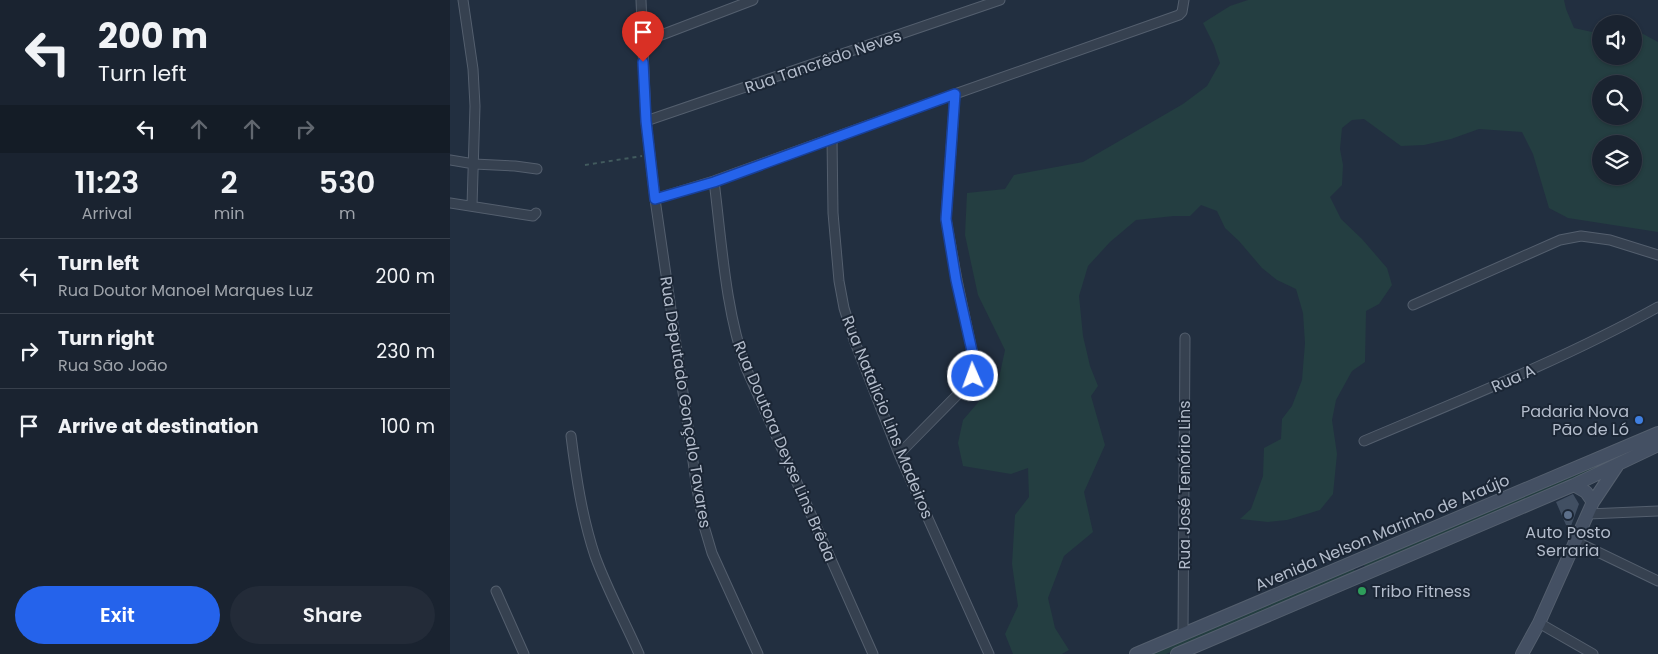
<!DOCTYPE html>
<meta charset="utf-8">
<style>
:root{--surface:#1a2330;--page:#232b38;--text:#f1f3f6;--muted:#9fa4ab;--line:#38404c;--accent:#2563eb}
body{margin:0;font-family:Poppins,sans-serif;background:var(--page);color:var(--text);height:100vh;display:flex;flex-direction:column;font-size:19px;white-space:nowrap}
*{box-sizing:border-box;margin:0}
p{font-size:16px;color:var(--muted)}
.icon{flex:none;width:28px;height:28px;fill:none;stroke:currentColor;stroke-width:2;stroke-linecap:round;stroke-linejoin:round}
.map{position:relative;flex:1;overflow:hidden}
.side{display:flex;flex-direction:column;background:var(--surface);width:450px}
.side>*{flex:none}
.top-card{background:#1a2330;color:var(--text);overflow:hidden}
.controls{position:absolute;left:1142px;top:15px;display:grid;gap:10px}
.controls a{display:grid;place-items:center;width:50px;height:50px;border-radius:50%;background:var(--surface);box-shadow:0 1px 4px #0004,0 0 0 1px var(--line);font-size:25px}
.pin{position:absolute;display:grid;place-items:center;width:42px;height:42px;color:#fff;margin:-51px -21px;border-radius:50% 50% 50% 0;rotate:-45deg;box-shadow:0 0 5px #0007}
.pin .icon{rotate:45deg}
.me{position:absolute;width:55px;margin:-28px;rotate:358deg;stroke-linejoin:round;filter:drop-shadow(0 0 4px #0008)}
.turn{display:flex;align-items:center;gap:18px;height:105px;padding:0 15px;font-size:22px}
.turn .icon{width:65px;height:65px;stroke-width:2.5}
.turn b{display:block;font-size:35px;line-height:42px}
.lanes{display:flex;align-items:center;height:48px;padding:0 15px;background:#0003;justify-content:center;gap:25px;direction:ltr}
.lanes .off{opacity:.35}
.eta{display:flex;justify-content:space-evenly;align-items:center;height:85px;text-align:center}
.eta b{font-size:30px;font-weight:600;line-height:35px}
.button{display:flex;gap:10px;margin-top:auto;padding:10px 15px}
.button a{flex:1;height:58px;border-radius:30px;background:var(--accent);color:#fff;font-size:20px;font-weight:600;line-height:58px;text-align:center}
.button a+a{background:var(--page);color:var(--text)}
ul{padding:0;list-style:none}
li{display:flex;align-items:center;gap:15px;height:75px;padding:0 15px;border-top:1px solid var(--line)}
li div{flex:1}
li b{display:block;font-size:19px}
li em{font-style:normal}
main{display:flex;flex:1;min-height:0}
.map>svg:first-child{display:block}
</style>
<main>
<section class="side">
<div class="top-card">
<div class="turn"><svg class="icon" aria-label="left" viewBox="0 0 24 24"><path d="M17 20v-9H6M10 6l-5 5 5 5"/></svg><div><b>200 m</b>Turn left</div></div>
<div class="lanes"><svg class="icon" aria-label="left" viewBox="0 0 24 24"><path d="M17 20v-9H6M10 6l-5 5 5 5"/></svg><svg class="icon off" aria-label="ahead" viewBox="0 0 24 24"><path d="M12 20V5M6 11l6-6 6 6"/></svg><svg class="icon off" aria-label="ahead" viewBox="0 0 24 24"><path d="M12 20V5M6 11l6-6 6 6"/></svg><svg class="icon off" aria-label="right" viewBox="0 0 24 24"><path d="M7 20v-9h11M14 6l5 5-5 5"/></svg></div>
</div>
<div class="eta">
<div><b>11:23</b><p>Arrival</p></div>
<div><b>2</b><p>min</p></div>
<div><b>530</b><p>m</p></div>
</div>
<ul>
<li><svg class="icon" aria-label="left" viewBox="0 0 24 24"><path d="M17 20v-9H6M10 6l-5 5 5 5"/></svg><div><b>Turn left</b><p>Rua Doutor Manoel Marques Luz</p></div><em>200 m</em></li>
<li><svg class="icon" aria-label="right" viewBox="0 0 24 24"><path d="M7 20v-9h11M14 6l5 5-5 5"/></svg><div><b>Turn right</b><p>Rua São João</p></div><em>230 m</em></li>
<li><svg class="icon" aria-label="arrive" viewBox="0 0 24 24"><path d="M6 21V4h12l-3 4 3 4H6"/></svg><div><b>Arrive at destination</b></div><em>100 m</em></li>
</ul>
<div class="button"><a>Exit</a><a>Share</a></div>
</section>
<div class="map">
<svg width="1208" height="654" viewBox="0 0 1208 654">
<rect width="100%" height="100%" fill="#222f40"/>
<path fill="#243e41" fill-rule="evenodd" d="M 798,0 L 1114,0 L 1116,9 L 1124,28 L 1151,34 L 1151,56 L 1184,56 L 1184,29 L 1208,42 L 1208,232 L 1118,218 L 1099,208 L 1083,154 L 1072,132 L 1029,129 L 1001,139 L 974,145 L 951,146 L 914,119 L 902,120 L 892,128 L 890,149 L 893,165 L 892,185 L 880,197 L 891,219 L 912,239 L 937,268 L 942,285 L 929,304 L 916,311 L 915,362 L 902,371 L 886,400 L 882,420 L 887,454 L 883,494 L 870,510 L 837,520 L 818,522 L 790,519 L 801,509 L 813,476 L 814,448 L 831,439 L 832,419 L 842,406 L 852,380 L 855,343 L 853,313 L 846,289 L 827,280 L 812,268 L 789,241 L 775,228 L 767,211 L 751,205 L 740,216 L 724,216 L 686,220 L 660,242 L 638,266 L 629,296 L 633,336 L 640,366 L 648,386 L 641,396 L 655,445 L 634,492 L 643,532 L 614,556 L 598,598 L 605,628 L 619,650 L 612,654 L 563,654 L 555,634 L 568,606 L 562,564 L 565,515 L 579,497 L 578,468 L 561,474 L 513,466 L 508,443 L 513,420 L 549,378 L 555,350 L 528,295 L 515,235 L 517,193 L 555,189 L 564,175 L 633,162 L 733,104 L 757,86 L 770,63 L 764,45 L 753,23 L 780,6 ZM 1151,84 L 1184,84 L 1184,116 L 1151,116 ZM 1151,144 L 1184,144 L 1184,176 L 1151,176 Z
M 1146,464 L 1149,471 L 915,570 L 914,564 L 916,562 Z
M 901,568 L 904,569 L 906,573 L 905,575 L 716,654 L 694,654 Z"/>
<path fill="#414f62" d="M 1123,494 L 1129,504 L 1121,526 L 1116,525 L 1106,502 Z"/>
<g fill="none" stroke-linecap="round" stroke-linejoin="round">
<defs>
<path id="street" d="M 13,0 L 23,69 L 25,106 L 22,206
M 191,0 L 196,121 L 205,199 L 247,489 L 254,526 L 262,553 L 308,654
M 193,42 L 303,0
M 196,121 L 550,0
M 382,138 L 383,213 L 389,281 L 394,308 L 404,340 L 449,454 L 539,654
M 0,160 L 24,164 L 65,166 L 87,169
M 264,181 C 272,244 275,308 296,368 L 423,654
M 205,199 L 264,181 L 505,94 L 729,15 L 732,12 L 734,0
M 0,203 L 83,216 L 86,213
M 963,305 L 1110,240 L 1131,236 L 1160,240 L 1208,255
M 121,436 C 126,476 132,517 145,556 C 157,589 175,622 189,654
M 914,441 C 1013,399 1114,359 1208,307
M 449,454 L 520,382 L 524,370 L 522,351 L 507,280 L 496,219 L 505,94
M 1138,514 L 1208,511
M 1125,541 L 1208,581
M 46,591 L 74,654
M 1089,623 L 1143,654
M 733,633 L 735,338"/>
<path id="secondary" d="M 1124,485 L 1136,492 L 1143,502
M 686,654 L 1208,433
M 727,654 L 1124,485 L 1208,445
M 1072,654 L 1089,623 L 1143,502 L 1167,466"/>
</defs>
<use href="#street" stroke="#545f6e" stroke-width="11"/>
<use href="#secondary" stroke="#545f6e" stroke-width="14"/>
<path stroke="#425b5e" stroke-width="2" stroke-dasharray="4 4" stroke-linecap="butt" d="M 135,165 L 192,156"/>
<use href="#street" stroke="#364150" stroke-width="9"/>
<use href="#secondary" stroke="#445063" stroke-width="12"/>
</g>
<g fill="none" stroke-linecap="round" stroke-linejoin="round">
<defs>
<path id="route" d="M 193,62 L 196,121 L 205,199 L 264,182 L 505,94 L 496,219 L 506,280 L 522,351 L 524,370 L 523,376"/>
</defs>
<use href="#route" stroke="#184099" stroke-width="12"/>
<use href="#route" stroke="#2563eb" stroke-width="9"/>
</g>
<circle fill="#3f7fe0" stroke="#1b2635" stroke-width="2" cx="1189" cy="420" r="5"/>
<circle fill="#5c6f8a" stroke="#1b2635" stroke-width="2" cx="1118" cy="515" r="5"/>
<circle fill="#2e9e5b" stroke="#1b2635" stroke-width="2" cx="912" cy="591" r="5"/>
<g text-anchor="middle" stroke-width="4" stroke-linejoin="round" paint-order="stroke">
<g font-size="16" fill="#b3bccb" stroke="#1b2635">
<text transform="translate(373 61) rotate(-19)" y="6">Rua Tancrêdo Neves</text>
<text transform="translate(1063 378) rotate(-24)" y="6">Rua A</text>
<text transform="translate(236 402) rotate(81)" y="6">Rua Deputado Gonçalo Tavares</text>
<text transform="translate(438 417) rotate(68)" y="6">Rua Natalício Lins Madeiros</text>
<text transform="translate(335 451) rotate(67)" y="6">Rua Doutora Deyse Lins Brêda</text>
<text transform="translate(734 485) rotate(-90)" y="6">Rua José Tenório Lins</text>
<text transform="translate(932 532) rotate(-23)" y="6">Avenida Nelson Marinho de Araújo</text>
</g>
<g font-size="16" fill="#b3bccb" stroke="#1b2635" text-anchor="end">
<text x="1179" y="417">Padaria Nova<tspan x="1179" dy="18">Pão de Ló</tspan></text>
<text x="1118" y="538" text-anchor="middle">Auto Posto<tspan x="1118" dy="18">Serraria</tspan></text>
<text x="922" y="597" text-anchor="start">Tribo Fitness</text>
</g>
</g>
</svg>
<div class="controls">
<a><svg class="icon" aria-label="sound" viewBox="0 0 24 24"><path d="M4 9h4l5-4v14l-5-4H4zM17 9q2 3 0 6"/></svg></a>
<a><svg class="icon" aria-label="search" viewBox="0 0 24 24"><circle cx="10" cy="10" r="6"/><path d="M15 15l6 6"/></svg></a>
<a><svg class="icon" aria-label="layers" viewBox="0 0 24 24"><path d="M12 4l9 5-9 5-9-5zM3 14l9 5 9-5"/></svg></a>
</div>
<div class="pin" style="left:193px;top:62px;background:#d93025"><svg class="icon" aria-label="arrive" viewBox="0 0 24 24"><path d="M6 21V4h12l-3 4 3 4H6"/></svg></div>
<svg class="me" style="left:523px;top:376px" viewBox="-20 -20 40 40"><circle r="17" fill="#2563eb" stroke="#fff" stroke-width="3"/><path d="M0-11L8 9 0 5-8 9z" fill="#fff"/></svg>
</div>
</main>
